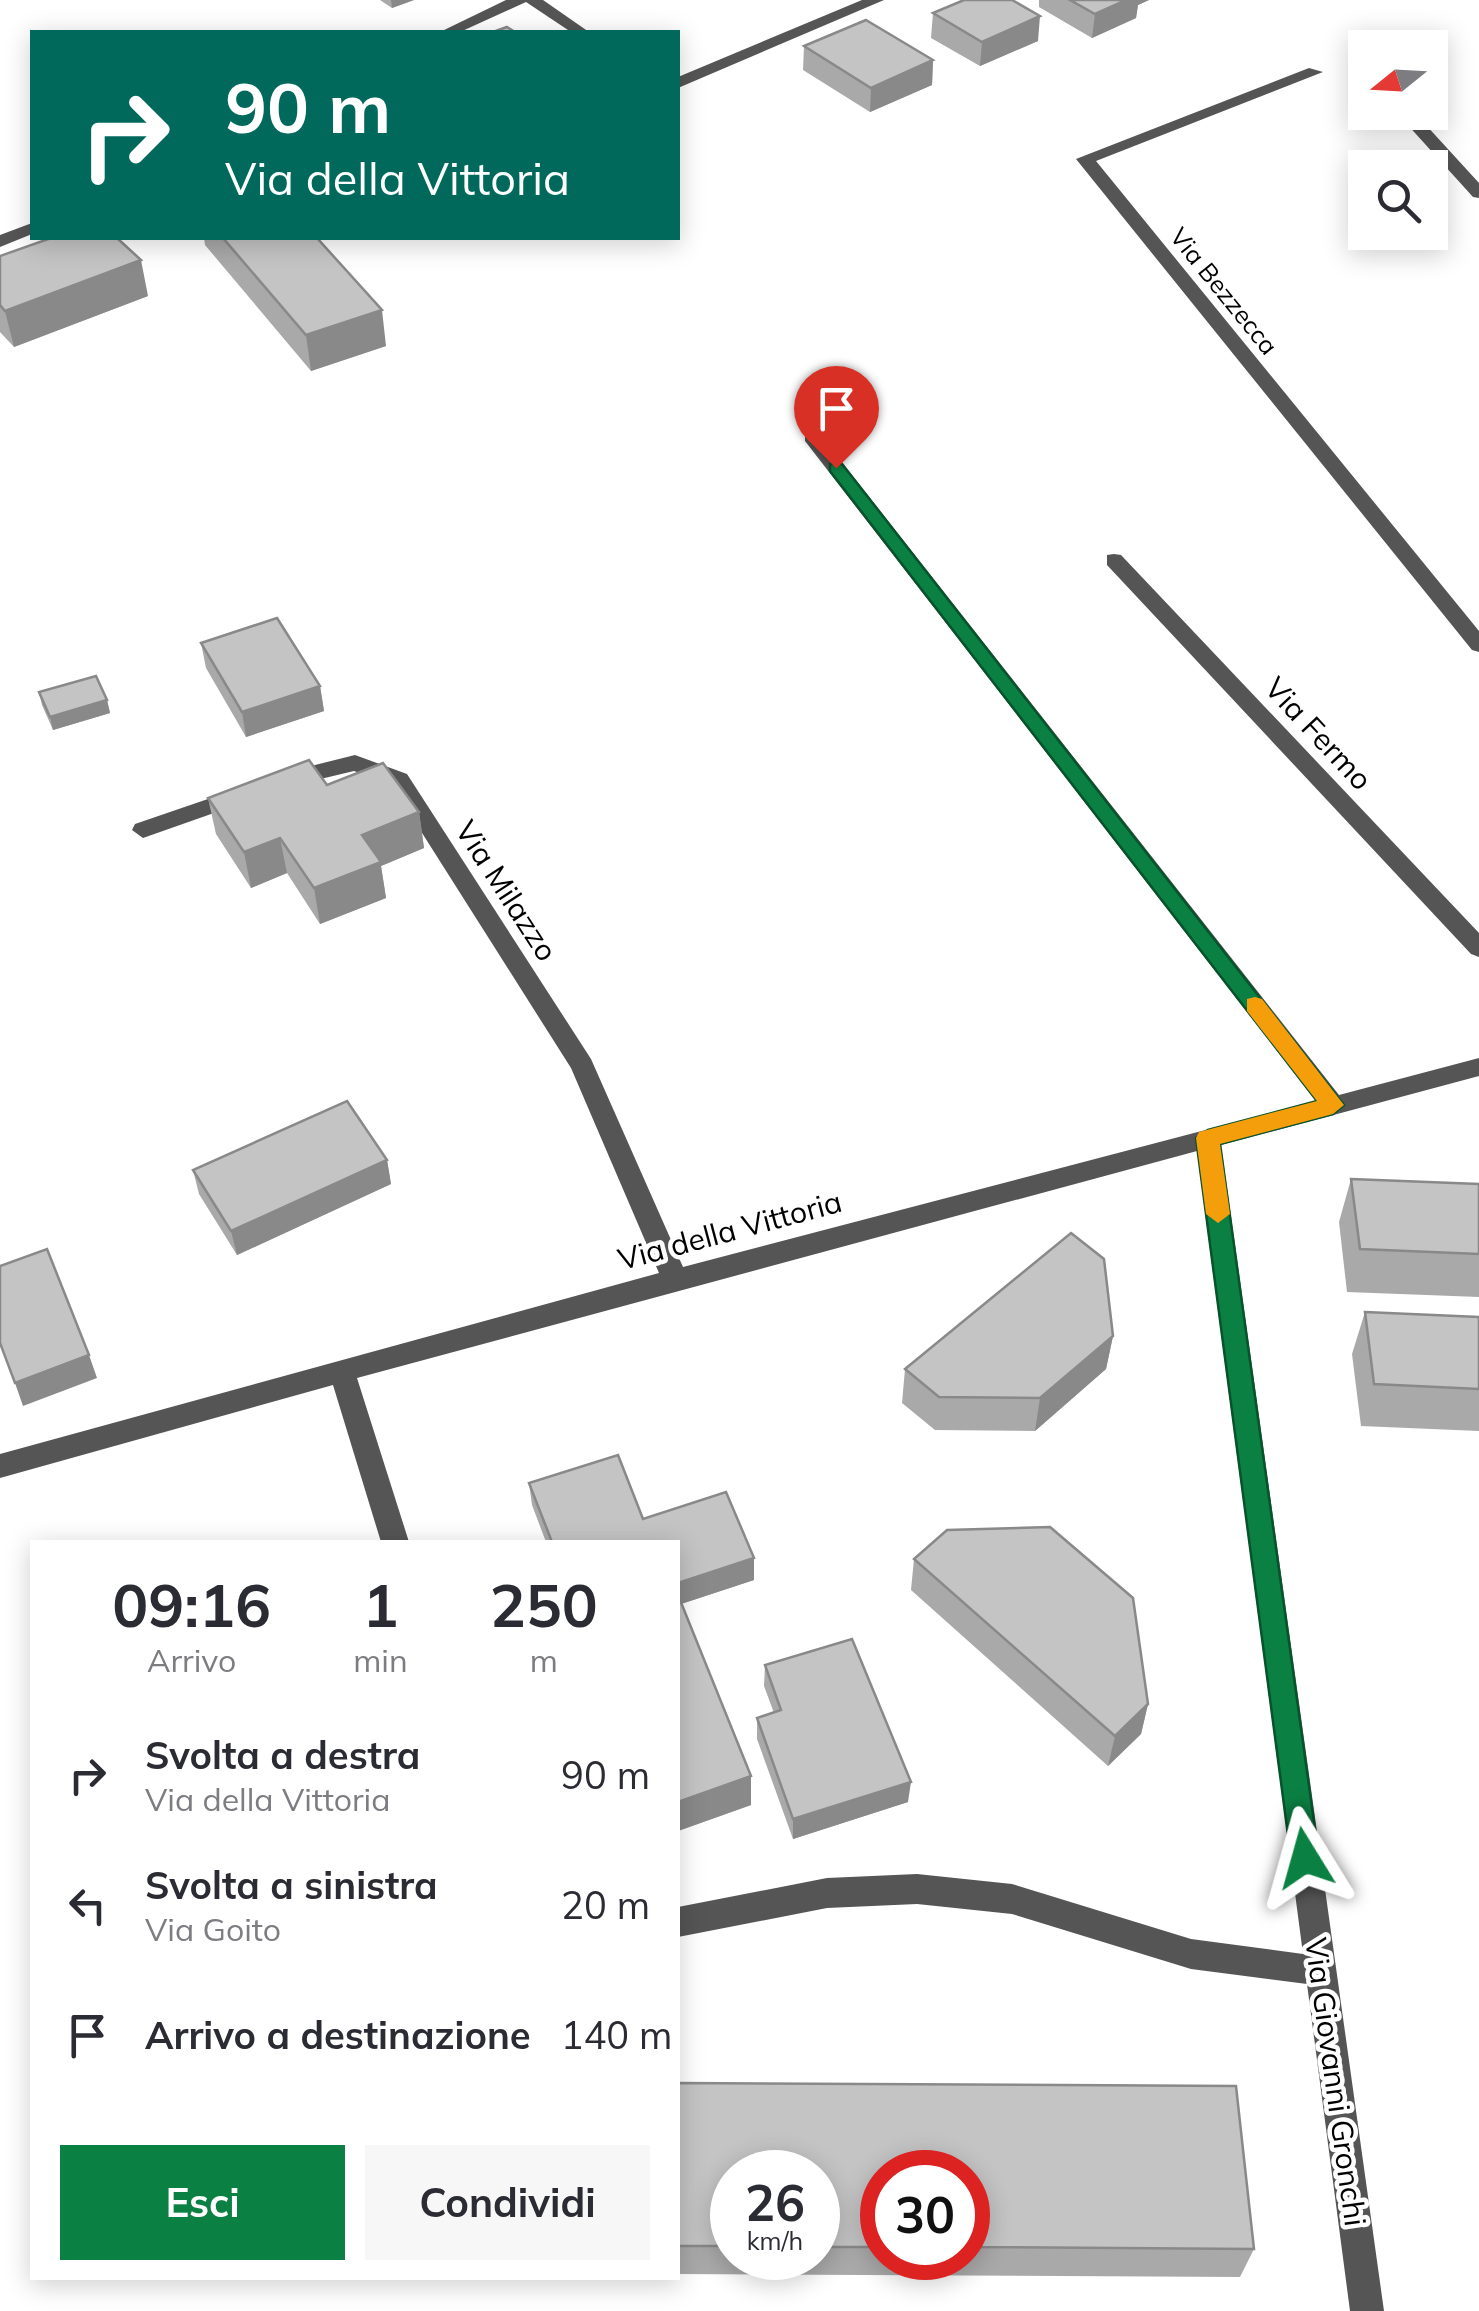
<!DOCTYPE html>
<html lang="it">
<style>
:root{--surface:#fff;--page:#f7f7f7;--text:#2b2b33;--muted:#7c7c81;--accent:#0b8043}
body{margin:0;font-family:Mulish,sans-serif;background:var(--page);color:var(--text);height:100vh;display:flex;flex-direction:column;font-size:38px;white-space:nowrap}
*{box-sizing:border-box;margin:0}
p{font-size:32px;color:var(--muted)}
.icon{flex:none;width:55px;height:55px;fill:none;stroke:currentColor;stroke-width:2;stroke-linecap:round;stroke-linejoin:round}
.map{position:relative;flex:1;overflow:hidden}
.details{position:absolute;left:30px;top:1540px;width:650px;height:740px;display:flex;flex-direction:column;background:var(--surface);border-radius:0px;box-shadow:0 5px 25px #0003}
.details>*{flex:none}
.hud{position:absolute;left:30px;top:30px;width:650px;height:210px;border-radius:0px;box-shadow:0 5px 25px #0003;background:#00695c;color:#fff;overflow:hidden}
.needle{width:65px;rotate:252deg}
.tools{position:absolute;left:1348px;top:30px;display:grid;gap:20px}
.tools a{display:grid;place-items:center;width:100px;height:100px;border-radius:0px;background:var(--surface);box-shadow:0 5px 25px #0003;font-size:50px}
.speed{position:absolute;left:710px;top:2150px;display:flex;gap:20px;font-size:50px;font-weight:700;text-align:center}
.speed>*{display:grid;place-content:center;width:130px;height:130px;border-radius:50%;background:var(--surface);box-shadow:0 5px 25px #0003;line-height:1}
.speed small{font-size:25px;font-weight:400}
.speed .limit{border:15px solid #d22;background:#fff;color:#111}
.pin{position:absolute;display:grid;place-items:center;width:85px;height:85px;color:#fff;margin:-102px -42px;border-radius:50% 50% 50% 0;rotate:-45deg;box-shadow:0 0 10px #0007}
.pin .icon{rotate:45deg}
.me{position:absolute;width:110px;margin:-55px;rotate:352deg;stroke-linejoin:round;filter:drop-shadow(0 0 8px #0008)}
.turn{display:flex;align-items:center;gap:35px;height:210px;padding:0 30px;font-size:45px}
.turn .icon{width:130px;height:130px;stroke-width:2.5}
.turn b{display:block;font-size:70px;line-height:85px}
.eta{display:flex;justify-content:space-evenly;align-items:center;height:170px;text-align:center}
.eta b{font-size:60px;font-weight:700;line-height:70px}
.cta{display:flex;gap:20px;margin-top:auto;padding:20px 30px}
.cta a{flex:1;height:115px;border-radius:0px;background:var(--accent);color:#fff;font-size:40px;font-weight:700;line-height:115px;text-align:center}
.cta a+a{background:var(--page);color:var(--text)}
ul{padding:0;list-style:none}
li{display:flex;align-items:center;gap:30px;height:130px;padding:0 30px}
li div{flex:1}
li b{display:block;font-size:38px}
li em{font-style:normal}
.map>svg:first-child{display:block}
</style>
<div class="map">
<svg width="1479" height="2311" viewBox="0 0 1479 2311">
<rect width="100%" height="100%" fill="#fff"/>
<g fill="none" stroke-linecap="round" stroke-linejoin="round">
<path fill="#555" fill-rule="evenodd" d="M 506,0 L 543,0 L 589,32 L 571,32 L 526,2 L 460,32 L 440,32 Z
M 862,0 L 884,0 L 678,88 L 678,77 Z
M 1309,68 L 1323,72 L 1096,161 L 1479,631 L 1479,652 L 1472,650 L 1076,159 Z
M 1396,112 L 1414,112 L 1479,183 L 1479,198 L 1473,197 Z
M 32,223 L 32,234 L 0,247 L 0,235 Z
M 812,431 L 819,433 L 1339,1095 L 1479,1058 L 1479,1076 L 1221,1145 L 1384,2311 L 1350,2311 L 1307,1984 L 1191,1969 L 1012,1914 L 917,1904 L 827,1908 L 678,1937 L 678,1907 L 827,1878 L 917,1874 L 1012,1884 L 1191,1939 L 1303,1954 L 1197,1151 L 357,1378 L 409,1542 L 381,1542 L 333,1385 L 0,1478 L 0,1454 L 659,1273 L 571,1068 L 391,784 L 354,771 L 287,787 L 276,779 L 279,774 L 355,755 L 407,774 L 591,1059 L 683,1267 L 1316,1101 L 805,441 L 805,433 Z
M 1114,554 L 1121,555 L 1479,933 L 1479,957 L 1471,954 L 1107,565 L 1107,555 Z
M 240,788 L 251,796 L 248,801 L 143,838 L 132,830 L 135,824 Z"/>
</g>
<path fill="#a9a9a9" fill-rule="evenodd" d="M 380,0 L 414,0 L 392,8 Z
M 1039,0 L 1149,0 L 1138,5 L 1136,18 L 1092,38 L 1039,7 Z
M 933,13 L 1038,41 L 980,66 L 931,38 Z
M 804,46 L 933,60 L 932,85 L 870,112 L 803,70 Z
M 204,238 L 317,238 L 386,346 L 311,371 L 205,245 Z
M 0,256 L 148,296 L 14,347 L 0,332 Z
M 201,643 L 320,686 L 324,711 L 246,737 L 206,668 Z
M 39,692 L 107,700 L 110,713 L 53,730 L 42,705 Z
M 327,785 L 419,812 L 424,848 L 381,866 L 386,898 L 320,924 L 287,873 L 251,888 L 216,834 L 208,798 Z
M 387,1160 L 391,1184 L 237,1255 L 199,1194 L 193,1170 Z
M 1351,1179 L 1479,1184 L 1479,1297 L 1347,1292 L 1339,1222 Z
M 1365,1312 L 1479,1317 L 1479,1431 L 1361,1426 L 1352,1354 Z
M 1113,1336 L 1106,1369 L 1035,1431 L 935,1430 L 902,1403 L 905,1369 Z
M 529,1483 L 643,1519 L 754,1580 L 681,1604 L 751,1805 L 678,1831 L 678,1542 L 546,1542 L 532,1505 Z
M 914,1559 L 1148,1704 L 1141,1734 L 1108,1766 L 911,1590 Z
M 765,1665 L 908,1802 L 793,1839 L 757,1739 L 757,1718 L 774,1713 L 764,1686 Z
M 678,2083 L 1254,2249 L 1240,2277 L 678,2274 ZM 732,2172 L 818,2172 L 818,2258 L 732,2258 ZM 882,2172 L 968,2172 L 968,2258 L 882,2258 Z"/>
<path fill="#898989" d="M 391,0 L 414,0 L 392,8 Z
M 1125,0 L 1149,0 L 1138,5 L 1136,18 L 1092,38 L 1095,14 Z
M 1040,16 L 1038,41 L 980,66 L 982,42 Z
M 933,60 L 932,85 L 870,112 L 871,88 Z
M 141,260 L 148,296 L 14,347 L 5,311 Z
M 382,310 L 386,346 L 311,371 L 306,335 Z
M 320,686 L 324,711 L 246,737 L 242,712 Z
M 107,700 L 110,713 L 53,730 L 50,717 Z
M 419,812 L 424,848 L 381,866 L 386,898 L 320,924 L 314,888 L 362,835 Z
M 280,838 L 287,873 L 251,888 L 244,852 Z
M 387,1160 L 391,1184 L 237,1255 L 231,1231 Z
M 1113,1336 L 1106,1369 L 1035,1431 L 1040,1398 Z
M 89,1355 L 97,1378 L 23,1406 L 15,1383 Z
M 754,1558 L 754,1580 L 678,1605 L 678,1583 Z
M 1148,1704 L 1141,1734 L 1108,1766 L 1115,1736 Z
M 751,1776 L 751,1805 L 678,1831 L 678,1802 Z
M 911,1782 L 908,1802 L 793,1839 L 793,1819 Z"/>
<path fill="#c4c4c4" stroke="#898989" stroke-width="2.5" d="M 964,0 L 1012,0 L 1040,16 L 982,42 L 933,13 Z
M 1070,0 L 1126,0 L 1095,14 Z
M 866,20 L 933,60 L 871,88 L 804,46 Z
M 507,27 L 515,32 L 493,32 Z
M 51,238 L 117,238 L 141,260 L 5,311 L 0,305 L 0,256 Z
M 223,238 L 317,238 L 382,310 L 306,335 Z
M 277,618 L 320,686 L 242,712 L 201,643 Z
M 96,676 L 107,700 L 50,717 L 39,692 Z
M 309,760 L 327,785 L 383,763 L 419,812 L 362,835 L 381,862 L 314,888 L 280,838 L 244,852 L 208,798 Z
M 347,1101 L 387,1160 L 231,1231 L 193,1170 Z
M 1351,1179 L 1479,1184 L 1479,1254 L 1360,1249 Z
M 1071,1233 L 1104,1259 L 1113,1336 L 1040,1398 L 939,1397 L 905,1369 Z
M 47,1249 L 89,1355 L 15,1383 L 0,1343 L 0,1266 Z
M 1365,1312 L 1479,1317 L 1479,1389 L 1374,1384 Z
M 618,1455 L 643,1519 L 726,1492 L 754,1558 L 678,1583 L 678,1542 L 552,1542 L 529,1483 Z
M 1050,1527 L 1133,1598 L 1148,1704 L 1115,1736 L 914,1559 L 947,1530 Z
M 678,1595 L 751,1776 L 678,1802 Z
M 852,1639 L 911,1782 L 793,1819 L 757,1718 L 781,1710 L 765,1665 Z
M 678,2083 L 1236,2086 L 1254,2249 L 968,2247 L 968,2172 L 882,2172 L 882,2247 L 818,2247 L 818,2172 L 732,2172 L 732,2246 L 678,2246 Z"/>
<path fill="#0b8043" stroke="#07532c" stroke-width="2.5" d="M 830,464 L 842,464 L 1344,1105 L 1333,1114 L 1220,1144 L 1319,1858 L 1315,1867 L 1305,1871 L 1295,1867 L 1291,1858 L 1196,1138 L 1208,1130 L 1317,1101 L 830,471 Z"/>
<path fill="#f59e0b" d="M 1255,997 L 1262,999 L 1344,1105 L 1333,1114 L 1220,1144 L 1230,1214 L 1218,1223 L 1206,1214 L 1196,1138 L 1199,1132 L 1317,1101 L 1247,1011 L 1247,999 Z"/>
<g text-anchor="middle" stroke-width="9" stroke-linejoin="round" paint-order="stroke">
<g font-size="25" fill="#000" stroke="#fff">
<text transform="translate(1224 291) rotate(51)" y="9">Via Bezzecca</text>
</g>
<g font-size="30" fill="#000" stroke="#fff">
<text transform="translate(1318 734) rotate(47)" y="10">Via Fermo</text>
<text transform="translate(506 891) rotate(57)" y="10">Via Milazzo</text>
<text transform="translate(730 1231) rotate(-15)" y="10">Via della Vittoria</text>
<text transform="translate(1335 2082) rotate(82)" y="10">Via Giovanni Gronchi</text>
</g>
</g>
</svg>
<div class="tools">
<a><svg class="needle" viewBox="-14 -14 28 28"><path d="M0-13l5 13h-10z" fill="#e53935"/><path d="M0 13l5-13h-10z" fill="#7c7c81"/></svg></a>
<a><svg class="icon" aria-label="search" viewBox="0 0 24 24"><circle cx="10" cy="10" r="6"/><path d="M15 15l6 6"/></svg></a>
</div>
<div class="speed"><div>26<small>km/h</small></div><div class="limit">30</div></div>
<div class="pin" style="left:836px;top:468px;background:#d93025"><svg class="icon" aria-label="arrive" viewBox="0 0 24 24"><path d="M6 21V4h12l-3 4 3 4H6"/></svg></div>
<svg class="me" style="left:1305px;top:1858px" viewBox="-20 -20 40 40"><path d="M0-17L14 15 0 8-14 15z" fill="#0b8043" stroke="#fff" stroke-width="4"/></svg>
<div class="hud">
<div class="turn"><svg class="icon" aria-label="right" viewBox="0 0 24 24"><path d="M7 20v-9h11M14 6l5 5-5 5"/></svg><div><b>90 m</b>Via della Vittoria</div></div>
</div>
<section class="details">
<div class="eta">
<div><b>09:16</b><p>Arrivo</p></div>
<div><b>1</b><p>min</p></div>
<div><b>250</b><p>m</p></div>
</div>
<ul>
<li><svg class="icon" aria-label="right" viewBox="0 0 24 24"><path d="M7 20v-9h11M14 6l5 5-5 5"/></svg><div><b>Svolta a destra</b><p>Via della Vittoria</p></div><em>90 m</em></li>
<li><svg class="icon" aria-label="left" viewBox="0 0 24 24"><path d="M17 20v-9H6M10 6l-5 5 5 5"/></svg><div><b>Svolta a sinistra</b><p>Via Goito</p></div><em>20 m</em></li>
<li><svg class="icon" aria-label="arrive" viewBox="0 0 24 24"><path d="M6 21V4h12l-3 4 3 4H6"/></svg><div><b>Arrivo a destinazione</b></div><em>140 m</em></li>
</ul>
<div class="cta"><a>Esci</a><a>Condividi</a></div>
</section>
</div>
